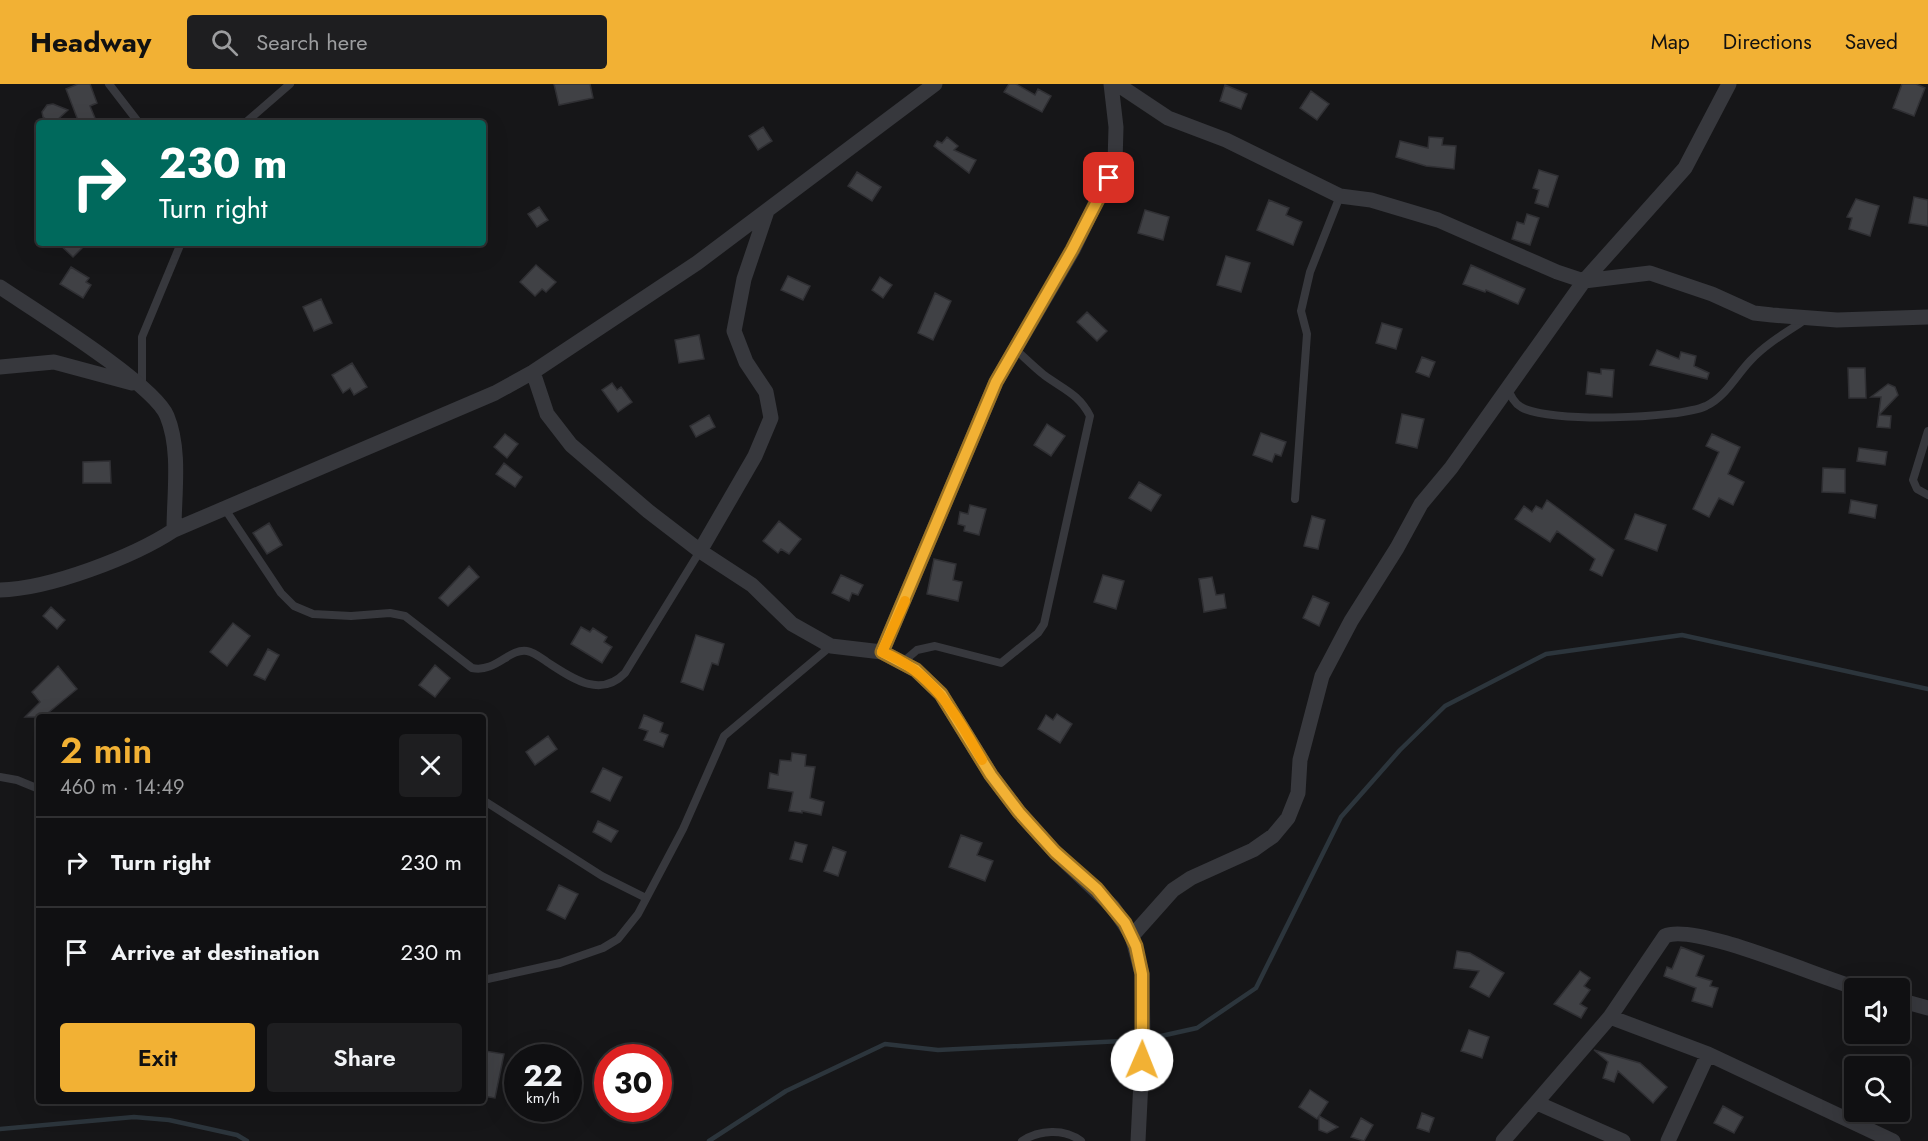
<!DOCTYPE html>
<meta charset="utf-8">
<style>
:root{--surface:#101012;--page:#1e1e20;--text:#f1f3f6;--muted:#9c9d9f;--line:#303032;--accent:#f2b134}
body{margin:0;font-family:Jost,sans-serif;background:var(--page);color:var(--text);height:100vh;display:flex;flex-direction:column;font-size:22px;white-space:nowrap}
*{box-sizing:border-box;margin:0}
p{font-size:20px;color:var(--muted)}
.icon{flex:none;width:33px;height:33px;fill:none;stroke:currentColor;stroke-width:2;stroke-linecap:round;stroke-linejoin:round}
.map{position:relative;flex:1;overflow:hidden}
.sheet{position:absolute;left:36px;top:630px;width:450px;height:390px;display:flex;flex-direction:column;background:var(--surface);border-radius:6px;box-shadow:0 6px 24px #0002,0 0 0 2px var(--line)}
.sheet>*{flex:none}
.hud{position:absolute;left:36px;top:36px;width:450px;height:126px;border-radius:6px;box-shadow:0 6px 24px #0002,0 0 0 2px var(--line);background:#00695c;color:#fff;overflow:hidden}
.tools{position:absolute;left:1844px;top:894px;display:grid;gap:12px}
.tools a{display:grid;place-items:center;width:66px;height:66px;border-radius:6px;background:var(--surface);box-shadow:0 6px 24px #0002,0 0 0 2px var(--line);font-size:30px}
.speed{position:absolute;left:504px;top:960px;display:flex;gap:12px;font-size:30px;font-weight:700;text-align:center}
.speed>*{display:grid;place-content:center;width:78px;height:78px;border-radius:50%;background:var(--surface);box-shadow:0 6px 24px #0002,0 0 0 2px var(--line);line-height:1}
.speed small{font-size:15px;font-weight:400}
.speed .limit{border:9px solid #d22;background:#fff;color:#111}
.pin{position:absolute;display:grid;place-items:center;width:51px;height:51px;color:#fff;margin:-26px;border-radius:12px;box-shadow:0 3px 9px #0006}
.me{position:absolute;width:66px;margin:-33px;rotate:1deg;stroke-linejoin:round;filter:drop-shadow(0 0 4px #0008)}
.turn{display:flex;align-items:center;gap:21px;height:126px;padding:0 24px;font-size:27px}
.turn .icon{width:78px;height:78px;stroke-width:2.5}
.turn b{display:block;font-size:42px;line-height:51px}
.round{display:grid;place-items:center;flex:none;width:63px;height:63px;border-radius:6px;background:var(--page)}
.headline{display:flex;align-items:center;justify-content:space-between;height:102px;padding:0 24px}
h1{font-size:36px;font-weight:600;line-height:45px;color:var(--accent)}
.action{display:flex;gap:12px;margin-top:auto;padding:12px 24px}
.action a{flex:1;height:69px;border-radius:6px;background:var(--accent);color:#111;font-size:24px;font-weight:600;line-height:69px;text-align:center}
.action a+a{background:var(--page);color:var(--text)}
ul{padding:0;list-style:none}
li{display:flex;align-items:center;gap:18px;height:90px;padding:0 24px;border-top:2px solid var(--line)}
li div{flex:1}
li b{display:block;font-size:22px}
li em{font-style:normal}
header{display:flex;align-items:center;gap:36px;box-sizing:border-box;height:84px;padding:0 30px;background:var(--accent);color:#111}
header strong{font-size:28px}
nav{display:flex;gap:33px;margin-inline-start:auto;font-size:21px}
.search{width:420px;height:54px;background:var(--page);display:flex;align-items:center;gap:15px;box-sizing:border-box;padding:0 21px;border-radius:6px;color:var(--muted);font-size:22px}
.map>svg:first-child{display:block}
</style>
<header>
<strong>Headway</strong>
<div class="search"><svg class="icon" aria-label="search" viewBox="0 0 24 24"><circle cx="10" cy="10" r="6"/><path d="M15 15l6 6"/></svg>Search here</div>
<nav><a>Map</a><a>Directions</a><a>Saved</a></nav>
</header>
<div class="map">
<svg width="1928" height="1057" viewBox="0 0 1928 1057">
<rect width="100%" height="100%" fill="#161618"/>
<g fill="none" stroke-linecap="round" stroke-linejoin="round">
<path stroke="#2c353c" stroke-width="4.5" d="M 0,1045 L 134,1033 L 169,1036 L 237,1051 L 247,1057
M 709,1057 L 786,1007 L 885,960 L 938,966 L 1143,956 L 1197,944 L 1256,904 L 1341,733 L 1400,666 L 1445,622 L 1546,570 L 1682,551 L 1928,605"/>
</g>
<path fill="#404145" stroke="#303034" stroke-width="1.5" d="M 78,0 L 90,0 L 97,19 L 90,22 L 97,39 L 79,39 L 66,5 Z
M 554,0 L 590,0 L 593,14 L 559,21 Z
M 1009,0 L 1016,0 L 1035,11 L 1038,5 L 1051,12 L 1042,28 L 1004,8 Z
M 1902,0 L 1916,0 L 1925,4 L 1914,32 L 1893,24 Z
M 1225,1 L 1247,10 L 1241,25 L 1220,17 Z
M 1311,7 L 1329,20 L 1317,36 L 1300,24 Z
M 53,20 L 68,26 L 56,37 L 50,38 L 43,33 L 42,28 L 47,21 Z
M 763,43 L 772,57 L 758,66 L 749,52 Z
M 947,53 L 958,62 L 954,66 L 976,76 L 969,89 L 934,62 L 937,57 L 942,59 Z
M 1429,53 L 1443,54 L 1442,61 L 1456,62 L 1454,85 L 1426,82 L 1396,73 L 1400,57 L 1428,64 Z
M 1539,86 L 1558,92 L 1548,123 L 1535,119 L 1539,106 L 1533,104 Z
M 857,88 L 881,103 L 872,117 L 848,102 Z
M 1914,113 L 1928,116 L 1928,142 L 1909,139 Z
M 1856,115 L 1879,122 L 1870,152 L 1849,145 L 1852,134 L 1847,133 Z
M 1269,116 L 1289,124 L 1286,131 L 1302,138 L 1293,161 L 1257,146 Z
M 539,123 L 548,136 L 537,143 L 528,130 Z
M 1145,126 L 1169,133 L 1163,156 L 1138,149 Z
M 1527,130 L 1539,134 L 1530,161 L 1512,155 L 1517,138 L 1524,140 Z
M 58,159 L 87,159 L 73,173 Z
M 1226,172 L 1250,179 L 1241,208 L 1217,201 Z
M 536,181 L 556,198 L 546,208 L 542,205 L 535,212 L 520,198 Z
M 1471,181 L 1525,205 L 1518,220 L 1486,206 L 1485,208 L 1463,200 Z
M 71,183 L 89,194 L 86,198 L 91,201 L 83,214 L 60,200 Z
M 788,192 L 810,202 L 803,216 L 781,206 Z
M 880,193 L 892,201 L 883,214 L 872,206 Z
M 935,209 L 951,217 L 933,256 L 918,249 Z
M 321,215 L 332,239 L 314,247 L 303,223 Z
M 1087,228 L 1107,247 L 1097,257 L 1077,238 Z
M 1382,239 L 1402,245 L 1396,265 L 1376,259 Z
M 699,251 L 704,275 L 679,279 L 675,256 Z
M 1657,266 L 1679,275 L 1681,268 L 1696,272 L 1694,282 L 1709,289 L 1707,295 L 1650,281 Z
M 1422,273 L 1435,278 L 1429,293 L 1416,288 Z
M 352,279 L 367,303 L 354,311 L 350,304 L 343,309 L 332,291 Z
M 1848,284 L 1865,284 L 1866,314 L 1849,314 Z
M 1601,285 L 1614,286 L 1612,313 L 1586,310 L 1588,288 L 1601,290 Z
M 612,299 L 617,306 L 621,303 L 632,318 L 618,328 L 602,306 Z
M 1888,300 L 1895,303 L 1898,311 L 1879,331 L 1891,332 L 1890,344 L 1877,343 L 1881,313 L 1871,313 Z
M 1402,330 L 1424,335 L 1417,364 L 1396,359 Z
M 709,331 L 715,343 L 696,353 L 690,342 Z
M 1047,340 L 1065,352 L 1051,372 L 1034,361 Z
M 1261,349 L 1286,358 L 1281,372 L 1275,370 L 1272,378 L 1253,371 Z
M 505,350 L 518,360 L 507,374 L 494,363 Z
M 1712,350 L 1740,363 L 1728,390 L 1744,398 L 1733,421 L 1719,414 L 1709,433 L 1693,425 L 1719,368 L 1706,362 Z
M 1859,364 L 1887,368 L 1885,381 L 1857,377 Z
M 110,377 L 111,399 L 83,399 L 83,378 Z
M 504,379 L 522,393 L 515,403 L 496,390 Z
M 1823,384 L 1845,385 L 1845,409 L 1822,408 Z
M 1139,398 L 1161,411 L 1151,427 L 1129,414 Z
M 1547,416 L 1614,466 L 1602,492 L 1590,486 L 1595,475 L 1557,447 L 1550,458 L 1515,435 L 1524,422 L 1532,428 L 1536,422 L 1542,425 Z
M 1851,416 L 1877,421 L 1875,434 L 1849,429 Z
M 970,421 L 986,425 L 979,451 L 964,447 L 965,442 L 958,440 L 960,428 L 968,430 Z
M 1635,430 L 1666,441 L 1657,467 L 1625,455 Z
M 1312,432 L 1325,436 L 1318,465 L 1304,462 Z
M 779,437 L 801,455 L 789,470 L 781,465 L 778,469 L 763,457 Z
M 269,439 L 282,461 L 267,470 L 253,449 Z
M 934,475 L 956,480 L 953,496 L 962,498 L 958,517 L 927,510 Z
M 469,482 L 479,493 L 448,522 L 439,514 Z
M 841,491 L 863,501 L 858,511 L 852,509 L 849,517 L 832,509 Z
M 1103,491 L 1124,497 L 1116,525 L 1094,518 Z
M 1212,493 L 1216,511 L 1224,510 L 1226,524 L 1204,528 L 1199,495 Z
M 1313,512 L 1329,519 L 1319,542 L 1303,534 Z
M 51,523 L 65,536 L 57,545 L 43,532 Z
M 233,539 L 250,552 L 227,582 L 210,568 Z
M 581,543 L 590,548 L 593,544 L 607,553 L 604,558 L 612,563 L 602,579 L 571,560 Z
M 696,551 L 724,560 L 718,581 L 712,579 L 703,606 L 681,598 Z
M 268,565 L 279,571 L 265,596 L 254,591 Z
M 435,581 L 450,594 L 435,613 L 419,601 Z
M 58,582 L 77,605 L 43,633 L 25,633 L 40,618 L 32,608 Z
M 1057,630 L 1072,640 L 1060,659 L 1038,645 L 1046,631 L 1053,636 Z
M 644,631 L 663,639 L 660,648 L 668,651 L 663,663 L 644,656 L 648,647 L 639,644 Z
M 548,652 L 557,665 L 535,681 L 526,668 Z
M 792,669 L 806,671 L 805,682 L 815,683 L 810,714 L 824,718 L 821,731 L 802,727 L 802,729 L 789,727 L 793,708 L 768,704 L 770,689 L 778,691 L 780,676 L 791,677 Z
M 603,684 L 622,693 L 610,717 L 591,708 Z
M 598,737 L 618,747 L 611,758 L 593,748 Z
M 961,751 L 982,759 L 977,771 L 993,777 L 985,797 L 949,783 Z
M 795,758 L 807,761 L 802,778 L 790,775 Z
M 833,763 L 846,768 L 838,792 L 824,787 Z
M 559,801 L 578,810 L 565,835 L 547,826 Z
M 1681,863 L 1704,872 L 1696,892 L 1712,897 L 1710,902 L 1718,904 L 1712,923 L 1692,917 L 1696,904 L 1664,892 L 1667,883 L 1672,885 Z
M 1457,867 L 1470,869 L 1504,889 L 1489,913 L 1470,903 L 1479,887 L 1454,884 Z
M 1580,887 L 1590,894 L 1584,902 L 1590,906 L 1580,920 L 1587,924 L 1581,934 L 1554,920 Z
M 1469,946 L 1489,953 L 1482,974 L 1461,967 Z
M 1594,966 L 1640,979 L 1667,1003 L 1653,1019 L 1618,987 L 1614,998 L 1603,994 L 1608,978 Z
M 485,967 L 504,970 L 495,1014 L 483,1012 Z
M 1310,1006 L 1328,1018 L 1319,1032 L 1338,1043 L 1327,1049 L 1319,1046 L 1319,1032 L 1317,1035 L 1299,1023 Z
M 1723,1022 L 1743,1033 L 1734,1049 L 1714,1039 Z
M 1422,1029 L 1434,1034 L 1429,1048 L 1417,1044 Z
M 1361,1034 L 1373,1041 L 1364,1057 L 1351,1053 Z"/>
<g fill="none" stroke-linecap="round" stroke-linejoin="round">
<path stroke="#37383d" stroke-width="8" d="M 109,0 L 139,39
M 245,39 L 290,0
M 142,301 L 142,253 L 181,159
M 1508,305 C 1511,312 1514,319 1521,323 C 1547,339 1678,335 1706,322 C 1726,312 1735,293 1750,277 C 1766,260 1785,249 1805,236
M 1928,347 L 1913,396 L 1917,405 L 1928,411
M 1295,415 L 1307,250 L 1301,227 L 1310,188 L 1340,112
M 225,425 L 281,509 L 294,522 L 313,530 L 351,532 L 390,529 L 405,532 L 472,584 C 496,589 509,564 527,567 C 534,568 541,574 547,578 C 572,594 600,615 625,589 L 700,467
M 903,578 L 917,566 L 935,562 L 1001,579 L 1038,549 L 1044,540 L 1090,332 C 1079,310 1063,305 1044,291 C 1034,283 1025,274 1015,265
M 0,693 L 17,696 L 39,705
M 483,716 L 602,792 L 646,814
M 483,896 L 560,879 L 603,864 L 618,855 L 638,830 L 683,745 L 724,652 L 831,562
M 1022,1057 C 1039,1046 1064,1044 1081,1057"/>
<path stroke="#37383d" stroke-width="15" d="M 1117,0 L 1168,34 L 1226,56 L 1340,112 L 1371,116 L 1438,136 L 1557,188 L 1584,197 L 1650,189 L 1712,210 L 1754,229 L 1772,231 L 1837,236 L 1928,233
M 0,203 C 34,226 154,300 167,332 C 181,366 174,410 174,446
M 0,283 L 54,278 L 132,299
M 533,288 L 547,330 L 571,361 L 648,427 L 700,467 L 752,501 L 792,540 L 831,562 L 882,568 L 916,586 L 941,610 L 991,691 L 1019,728 L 1055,768 L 1113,823 L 1132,852 L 1142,890 L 1143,956 L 1138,1057
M 700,467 L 755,372 L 771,334 L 766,308 L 746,278 L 734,247 L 744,195 L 767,127
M 0,506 C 49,505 133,473 174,446 L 495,309 L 533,288 L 697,179 L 935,0
M 882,568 L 996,298 L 1073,166 L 1115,79 L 1116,43 L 1111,0
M 1132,852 L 1173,806 L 1191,794 L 1253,766 L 1273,752 L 1288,734 L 1298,709 L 1300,676 L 1322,592 L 1351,537 L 1397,464 L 1421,420 L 1451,384 L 1584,197 L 1685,84 L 1729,0
M 1899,916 L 1928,924
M 1610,933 L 1708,970 L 1893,1057
M 1537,1019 L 1623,1057
M 1503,1057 L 1610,933 L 1665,852 C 1694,838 1820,894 1857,904
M 1668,1057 L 1708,970"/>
</g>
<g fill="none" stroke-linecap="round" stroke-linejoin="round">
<defs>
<path id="route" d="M 1109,94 L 1072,166 L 996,298 L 882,568 L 916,586 L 941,610 L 991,691 L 1019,728 L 1055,768 L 1097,805 L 1125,839 L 1136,862 L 1142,890 L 1142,976"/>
</defs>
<use href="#route" stroke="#9d7322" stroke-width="15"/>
<use href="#route" stroke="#f2b134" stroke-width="10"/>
<path stroke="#f59e0b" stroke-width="10" d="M 905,517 L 882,568 C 933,588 957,632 982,676"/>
</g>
</svg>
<div class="tools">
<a><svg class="icon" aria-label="sound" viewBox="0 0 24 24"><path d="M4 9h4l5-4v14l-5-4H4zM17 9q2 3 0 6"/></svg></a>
<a><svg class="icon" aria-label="search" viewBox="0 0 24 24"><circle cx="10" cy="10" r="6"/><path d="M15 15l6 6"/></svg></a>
</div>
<div class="speed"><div>22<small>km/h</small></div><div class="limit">30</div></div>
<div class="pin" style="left:1109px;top:94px;background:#d93025"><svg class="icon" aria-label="arrive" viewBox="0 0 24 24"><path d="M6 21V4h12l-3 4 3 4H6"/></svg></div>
<svg class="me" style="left:1142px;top:976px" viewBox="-20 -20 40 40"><circle r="19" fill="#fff"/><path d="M0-13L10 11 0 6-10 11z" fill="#f2b134"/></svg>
<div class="hud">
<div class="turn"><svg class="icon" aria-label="right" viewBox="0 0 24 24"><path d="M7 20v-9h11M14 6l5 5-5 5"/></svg><div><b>230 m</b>Turn right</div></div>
</div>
<section class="sheet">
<div class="headline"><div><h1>2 min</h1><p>460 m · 14:49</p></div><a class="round"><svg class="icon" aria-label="close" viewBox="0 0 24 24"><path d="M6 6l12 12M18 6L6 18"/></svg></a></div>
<ul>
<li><svg class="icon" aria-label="right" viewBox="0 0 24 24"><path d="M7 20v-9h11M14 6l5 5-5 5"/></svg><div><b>Turn right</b></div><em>230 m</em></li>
<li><svg class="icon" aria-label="arrive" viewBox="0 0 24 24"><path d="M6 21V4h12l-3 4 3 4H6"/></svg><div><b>Arrive at destination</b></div><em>230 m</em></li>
</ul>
<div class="action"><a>Exit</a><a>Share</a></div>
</section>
</div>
